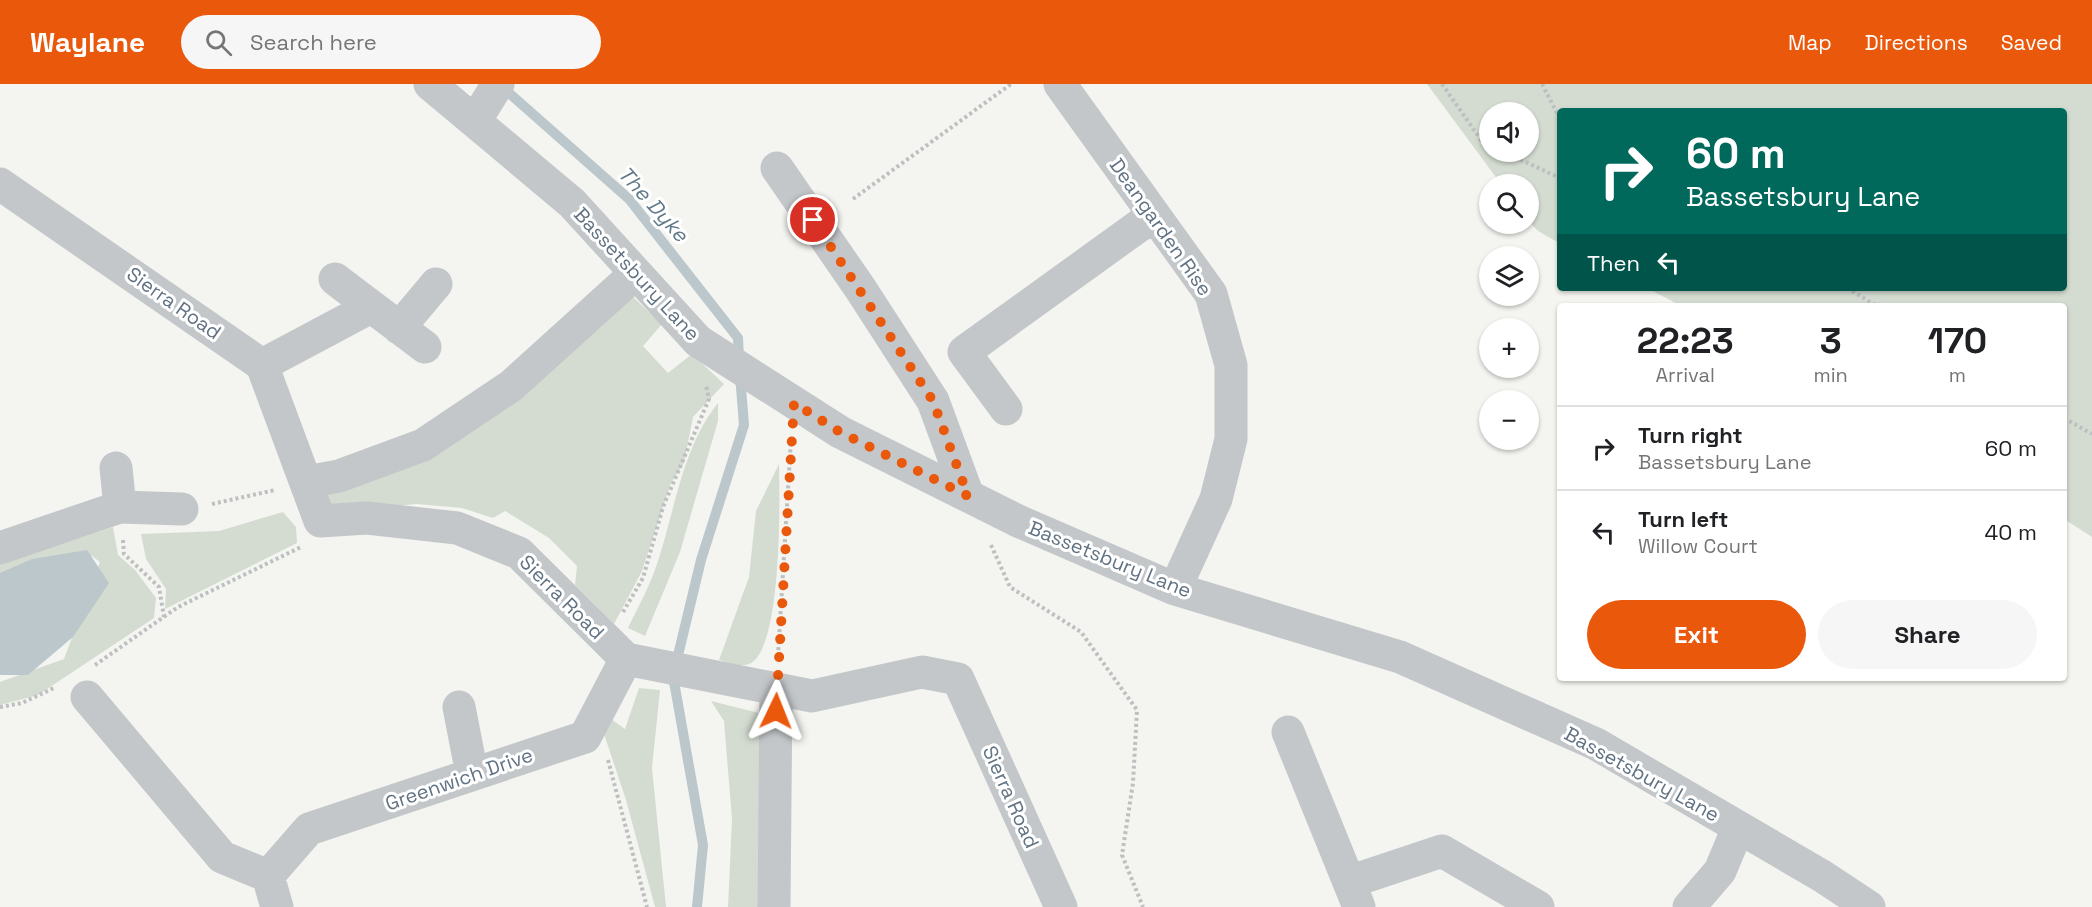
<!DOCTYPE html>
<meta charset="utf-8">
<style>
:root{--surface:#fff;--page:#f6f6f6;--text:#202124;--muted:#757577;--line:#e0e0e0;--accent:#ea580c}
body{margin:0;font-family:"Space Grotesk",sans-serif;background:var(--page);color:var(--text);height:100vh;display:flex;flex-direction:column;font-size:22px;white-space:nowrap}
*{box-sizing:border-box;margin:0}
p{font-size:20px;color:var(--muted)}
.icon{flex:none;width:33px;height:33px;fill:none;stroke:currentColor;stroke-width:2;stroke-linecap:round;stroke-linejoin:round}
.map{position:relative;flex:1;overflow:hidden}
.panel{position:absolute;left:1557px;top:219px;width:510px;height:378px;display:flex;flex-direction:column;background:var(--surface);border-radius:6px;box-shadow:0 2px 4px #0004}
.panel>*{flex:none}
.banner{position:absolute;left:1557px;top:24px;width:510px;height:183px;border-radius:6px;box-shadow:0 2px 4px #0004;background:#00695c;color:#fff;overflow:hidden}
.tools{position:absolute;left:1479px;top:18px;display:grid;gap:12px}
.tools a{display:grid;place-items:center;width:60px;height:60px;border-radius:50%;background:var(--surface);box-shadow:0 2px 4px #0004;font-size:30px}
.pin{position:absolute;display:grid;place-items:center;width:51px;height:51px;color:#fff;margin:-26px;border:3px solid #fff;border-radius:50%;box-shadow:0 2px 6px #0007}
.me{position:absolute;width:66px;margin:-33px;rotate:2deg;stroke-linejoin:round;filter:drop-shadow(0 0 4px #0008)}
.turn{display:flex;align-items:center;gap:21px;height:126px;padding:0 30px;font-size:27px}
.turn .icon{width:78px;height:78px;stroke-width:2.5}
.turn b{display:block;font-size:42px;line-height:51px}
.then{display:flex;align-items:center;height:57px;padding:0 30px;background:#0003;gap:12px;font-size:22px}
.eta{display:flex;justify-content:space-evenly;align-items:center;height:102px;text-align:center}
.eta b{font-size:36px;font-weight:700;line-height:42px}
.button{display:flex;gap:12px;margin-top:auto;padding:12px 30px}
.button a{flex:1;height:69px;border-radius:36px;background:var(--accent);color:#fff;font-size:24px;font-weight:700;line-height:69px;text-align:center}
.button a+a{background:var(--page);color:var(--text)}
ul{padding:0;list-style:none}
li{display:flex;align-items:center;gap:18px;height:84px;padding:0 30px;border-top:2px solid var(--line)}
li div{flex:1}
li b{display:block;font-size:22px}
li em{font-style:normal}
header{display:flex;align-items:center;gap:36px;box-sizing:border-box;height:84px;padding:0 30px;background:var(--accent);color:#fff}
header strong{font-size:28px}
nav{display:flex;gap:33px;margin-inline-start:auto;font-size:21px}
.search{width:420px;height:54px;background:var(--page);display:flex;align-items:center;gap:15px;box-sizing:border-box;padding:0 21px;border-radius:33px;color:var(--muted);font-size:22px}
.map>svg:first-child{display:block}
</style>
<header>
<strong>Waylane</strong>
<div class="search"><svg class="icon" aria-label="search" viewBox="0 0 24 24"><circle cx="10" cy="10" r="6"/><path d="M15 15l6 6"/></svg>Search here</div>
<nav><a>Map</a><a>Directions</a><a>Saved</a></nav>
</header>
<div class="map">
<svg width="2092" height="823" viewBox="0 0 2092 823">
<rect width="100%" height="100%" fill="#f4f5f0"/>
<path fill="#d4dcd1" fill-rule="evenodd" d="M 1427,0 L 2092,0 L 2092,453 L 2064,435 L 2064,222 L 1681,222 L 1647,204 L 2064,204 L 2064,27 L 1560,27 L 1560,159 C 1523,140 1528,140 1528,100 L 1501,100 ZM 1528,28 L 1528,68 L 1490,68 L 1490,28 Z
M 621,202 L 662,240 L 643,262 L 668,289 L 692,270 L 724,300 L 693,333 L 684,379 L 671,399 L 642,487 L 614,540 L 575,501 L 577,482 L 549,454 L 505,427 L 493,434 L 462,424 L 416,420 L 335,428 L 322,408 L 467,341 Z
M 718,319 L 718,337 L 680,468 L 645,552 L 628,544 C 638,523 651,500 658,477 C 675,425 683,362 718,319 Z
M 779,380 C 780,415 782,562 751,579 C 742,584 729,579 719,576 L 749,493 L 756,427 Z
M 283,428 L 296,443 L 297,459 L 165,525 L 166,505 L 146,475 L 141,450 L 219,447 Z
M 113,443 L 118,471 L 135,486 L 156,514 L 154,534 L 38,611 L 0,621 L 0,598 L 64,575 L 100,478 L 92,472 L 13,487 L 0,496 L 0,480 Z
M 639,604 L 660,606 L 652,684 L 666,823 L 655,823 L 626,716 L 603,647 L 611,635 L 625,645 Z
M 711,617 L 759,629 L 763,643 L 767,823 L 728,823 L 732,735 L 724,637 Z"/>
<path fill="#bcc7cc" d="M 87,466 L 109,499 L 73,553 L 28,591 L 0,591 L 0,489 L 32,475 Z"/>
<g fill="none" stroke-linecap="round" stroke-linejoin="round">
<path stroke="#bcc7cc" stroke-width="10" d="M 501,2 L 629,115 L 738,254 L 739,275
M 697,823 L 703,761 L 673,592 L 701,476 L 744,341 L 740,291"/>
<path stroke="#bdbfc1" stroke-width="4" stroke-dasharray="3 3" stroke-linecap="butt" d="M 1442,0 L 1481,56 L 1490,60
M 1542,0 L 1560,35
M 1504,68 L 1560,94
M 853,115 L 1011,0
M 1847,204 L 1877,222
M 2064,334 L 2092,350
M 212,420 L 275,406
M 123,456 L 124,470 L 159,503 L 164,533
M 991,461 L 1010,503 L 1081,548 L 1137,626 L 1133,699 L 1122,771 L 1143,823
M 623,528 L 643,494 L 663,423 L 709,315 L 706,301
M 778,572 L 791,355
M 95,581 L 178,523 L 301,463
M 0,623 L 22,619 L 56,603
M 608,676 L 647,823"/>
<path stroke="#c3c7ca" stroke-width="33" d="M 430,0 L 572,119 L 698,257 L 840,348 L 1018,437 L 1175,505 L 1400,573 L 1596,660 L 1822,792 L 1869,823
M 1060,0 L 1211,210 L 1231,281 L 1231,355 L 1216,415 L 1175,505
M 475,37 L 498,0
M 777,84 L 860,204 L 933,317 L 968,412
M 0,100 L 262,281 L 320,437 L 367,434 L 457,444 L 519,469 L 626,575 L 812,612 L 922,588 L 958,595 L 1061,823
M 335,195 L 425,263
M 399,244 L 436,200
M 262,281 L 371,223
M 1006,325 L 964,268 L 1154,131
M 116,384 L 120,423
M 306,398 L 339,392 L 423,361 L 511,302 L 636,189
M 0,464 L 120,423 L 182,425
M 87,613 L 222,773 L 268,792
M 459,623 L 472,690
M 1288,648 L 1359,823
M 1349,798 L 1442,767 L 1538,823
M 277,823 L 268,792 L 309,745 L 585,653 L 626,575
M 774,823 L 776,605
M 1689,823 L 1720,787 L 1738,744"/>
</g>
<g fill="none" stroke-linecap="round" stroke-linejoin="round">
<path stroke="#ea580c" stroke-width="10" stroke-dasharray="0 18" d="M 776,627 L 794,319 L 840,348 L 968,412 L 933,317 L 813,136"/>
</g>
<g text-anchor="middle" stroke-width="6" stroke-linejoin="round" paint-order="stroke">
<g font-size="20" fill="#617283" stroke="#fff">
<text transform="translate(1161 143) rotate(55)" y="7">Deangarden Rise</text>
<text transform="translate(637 190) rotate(47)" y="7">Bassetsbury Lane</text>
<text transform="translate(174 219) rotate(35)" y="7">Sierra Road</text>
<text transform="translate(1110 475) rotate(22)" y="7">Bassetsbury Lane</text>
<text transform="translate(562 513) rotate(45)" y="7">Sierra Road</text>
<text transform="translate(1642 690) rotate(29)" y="7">Bassetsbury Lane</text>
<text transform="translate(459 695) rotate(-19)" y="7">Greenwich Drive</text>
<text transform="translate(1011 713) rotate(66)" y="7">Sierra Road</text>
</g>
<g font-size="21" font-style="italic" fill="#627a88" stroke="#fff">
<text transform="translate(653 120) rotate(48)" y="7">The Dyke</text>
</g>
</g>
</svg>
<div class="tools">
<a><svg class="icon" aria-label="sound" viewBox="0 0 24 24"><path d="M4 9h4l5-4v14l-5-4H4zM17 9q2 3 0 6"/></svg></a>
<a><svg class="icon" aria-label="search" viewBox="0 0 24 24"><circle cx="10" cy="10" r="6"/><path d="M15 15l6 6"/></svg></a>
<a><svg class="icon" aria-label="layers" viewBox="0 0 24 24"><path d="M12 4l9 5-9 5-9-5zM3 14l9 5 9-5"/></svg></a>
<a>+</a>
<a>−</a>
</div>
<div class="pin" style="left:813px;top:136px;background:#d93025"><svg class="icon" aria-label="arrive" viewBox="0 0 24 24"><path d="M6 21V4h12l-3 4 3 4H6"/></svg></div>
<svg class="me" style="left:776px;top:627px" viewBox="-20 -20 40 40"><path d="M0-17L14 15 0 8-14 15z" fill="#ea580c" stroke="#fff" stroke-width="4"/></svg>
<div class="banner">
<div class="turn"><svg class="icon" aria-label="right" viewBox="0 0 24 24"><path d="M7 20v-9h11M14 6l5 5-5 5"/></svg><div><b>60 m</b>Bassetsbury Lane</div></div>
<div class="then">Then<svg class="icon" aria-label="left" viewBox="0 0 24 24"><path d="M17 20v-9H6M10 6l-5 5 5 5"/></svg></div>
</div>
<section class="panel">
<div class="eta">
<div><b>22:23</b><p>Arrival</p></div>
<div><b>3</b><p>min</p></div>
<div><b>170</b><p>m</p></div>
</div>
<ul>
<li><svg class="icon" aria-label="right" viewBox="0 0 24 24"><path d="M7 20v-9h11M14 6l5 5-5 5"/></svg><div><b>Turn right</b><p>Bassetsbury Lane</p></div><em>60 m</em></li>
<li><svg class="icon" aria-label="left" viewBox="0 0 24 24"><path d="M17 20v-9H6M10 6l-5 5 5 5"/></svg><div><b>Turn left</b><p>Willow Court</p></div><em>40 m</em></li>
</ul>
<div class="button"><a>Exit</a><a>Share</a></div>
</section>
</div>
